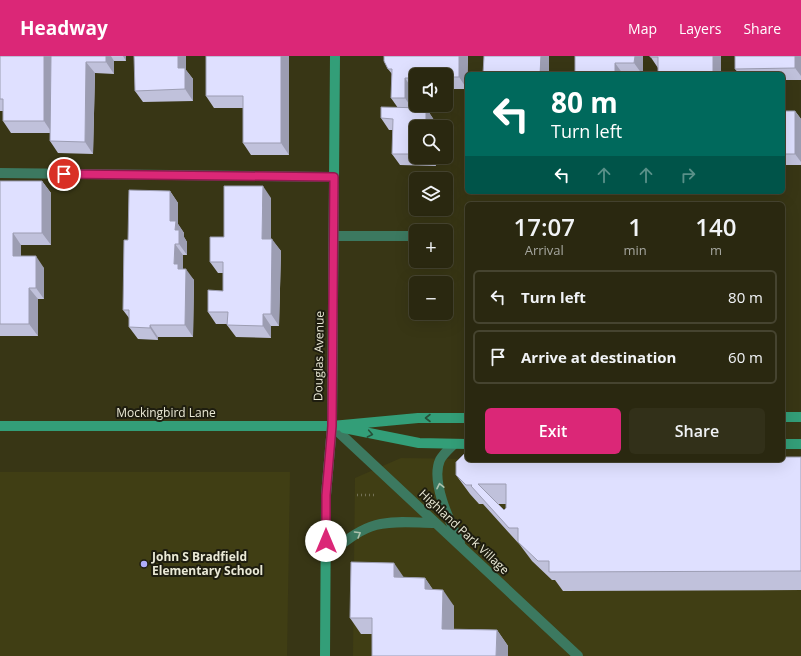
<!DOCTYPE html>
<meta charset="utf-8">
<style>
:root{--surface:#2a2810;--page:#323019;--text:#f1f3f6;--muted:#a5a69f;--line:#464430;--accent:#db2777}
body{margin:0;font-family:"Open Sans",sans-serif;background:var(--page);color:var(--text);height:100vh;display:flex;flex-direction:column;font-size:15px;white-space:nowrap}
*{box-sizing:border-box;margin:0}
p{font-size:13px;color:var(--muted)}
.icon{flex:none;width:22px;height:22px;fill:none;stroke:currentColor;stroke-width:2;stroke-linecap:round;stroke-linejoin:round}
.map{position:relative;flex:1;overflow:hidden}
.panel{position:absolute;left:465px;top:146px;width:320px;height:260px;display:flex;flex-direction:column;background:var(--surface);border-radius:6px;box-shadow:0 4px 16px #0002,0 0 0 1px var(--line)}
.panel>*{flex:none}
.hud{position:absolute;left:465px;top:16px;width:320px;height:122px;border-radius:6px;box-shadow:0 4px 16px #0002,0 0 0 1px var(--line);background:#00695c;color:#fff;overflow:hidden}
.controls{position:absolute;left:409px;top:12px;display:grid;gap:8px}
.controls a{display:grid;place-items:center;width:44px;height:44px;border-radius:6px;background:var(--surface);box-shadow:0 4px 16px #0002,0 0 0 1px var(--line);font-size:20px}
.pin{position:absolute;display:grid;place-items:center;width:34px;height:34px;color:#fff;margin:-17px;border:2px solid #fff;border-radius:50%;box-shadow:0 1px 4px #0007}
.me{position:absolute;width:44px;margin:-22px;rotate:0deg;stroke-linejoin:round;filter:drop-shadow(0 0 3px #0008)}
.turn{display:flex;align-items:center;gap:14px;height:84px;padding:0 20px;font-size:18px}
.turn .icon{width:52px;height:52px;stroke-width:2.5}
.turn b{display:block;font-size:28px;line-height:34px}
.lanes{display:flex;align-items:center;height:38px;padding:0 20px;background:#0003;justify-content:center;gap:20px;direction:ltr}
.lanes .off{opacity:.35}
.eta{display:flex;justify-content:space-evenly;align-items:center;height:68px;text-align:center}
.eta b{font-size:24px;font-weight:600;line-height:28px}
.button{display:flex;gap:8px;margin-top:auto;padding:8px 20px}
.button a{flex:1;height:46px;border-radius:6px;background:var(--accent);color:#fff;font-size:16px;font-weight:600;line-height:46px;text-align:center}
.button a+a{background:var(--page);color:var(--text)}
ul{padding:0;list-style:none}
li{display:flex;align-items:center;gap:12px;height:54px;margin:0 8px 6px;padding:0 12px;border:2px solid var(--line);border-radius:6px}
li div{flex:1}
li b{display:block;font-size:15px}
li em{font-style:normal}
header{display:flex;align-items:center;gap:24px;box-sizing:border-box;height:56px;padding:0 20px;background:var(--accent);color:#fff}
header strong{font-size:19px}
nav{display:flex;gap:22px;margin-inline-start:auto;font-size:14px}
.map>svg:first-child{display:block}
</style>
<header>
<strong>Headway</strong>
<nav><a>Map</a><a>Layers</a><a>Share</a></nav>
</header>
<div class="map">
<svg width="801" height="600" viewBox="0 0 801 600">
<rect width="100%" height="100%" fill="#383615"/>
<path fill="#403e14" d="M 401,402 L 467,403 L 467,404 L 801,406 L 801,600 L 353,600 L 355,422 Z
M 0,416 L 290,416 L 287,600 L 0,600 Z"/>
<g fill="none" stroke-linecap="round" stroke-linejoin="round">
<path stroke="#737155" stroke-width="2.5" stroke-dasharray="1 3" stroke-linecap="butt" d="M 357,439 L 374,439"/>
<path stroke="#3c7960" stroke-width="10" d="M 0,117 L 334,121
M 334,180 L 414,180
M 332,370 L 578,600
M 454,388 C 449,393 443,398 440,404 C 430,426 451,468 460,487
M 326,500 C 341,489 357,474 376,469 C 395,464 416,467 435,467"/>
<path stroke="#339e78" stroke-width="10" d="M 783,361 L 801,361
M 0,370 L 332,370 L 418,362 L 467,362
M 344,372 L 419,387 L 467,388
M 783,388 L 801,388
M 325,600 L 326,439 L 332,370 L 335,0"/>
</g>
<path fill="#c0c1db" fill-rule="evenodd" d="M 0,0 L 126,0 L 126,5 L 114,5 L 114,18 L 95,17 L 93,98 L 58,97 L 50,85 L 50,77 L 11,77 L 3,65 L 3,55 L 0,55 Z
M 289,0 L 289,99 L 251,99 L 243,87 L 243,52 L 214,52 L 206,40 Z
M 384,0 L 468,0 L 467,33 L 452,33 L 452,38 L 446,38 L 446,19 L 416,19 L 416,34 L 413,34 L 413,52 L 426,52 L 434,64 L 416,71 L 416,101 L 435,101 L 436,110 L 400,109 L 392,98 L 393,74 L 389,74 L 381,62 L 398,52 L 391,42 L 392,18 L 388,13 Z
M 575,0 L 643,0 L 643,18 L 575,18 Z
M 650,0 L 721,0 L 721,18 L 658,12 Z
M 801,0 L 801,24 L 783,24 L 783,18 L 739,18 L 735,13 Z
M 186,14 L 193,23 L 193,45 L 143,46 L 135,35 Z
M 783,55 L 795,55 L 801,63 L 801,109 L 783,109 Z
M 0,125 L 42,125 L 51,137 L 51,189 L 21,189 L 21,200 L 44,212 L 44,243 L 38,243 L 38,280 L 0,280 Z
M 170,135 L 178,147 L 178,168 L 184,177 L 184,181 L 187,186 L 187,199 L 183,199 L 183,213 L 194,224 L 193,281 L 158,281 L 158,284 L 138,283 L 129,271 L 129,262 L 123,254 L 128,184 Z
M 271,142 L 271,183 L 281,195 L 279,270 L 271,270 L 271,282 L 236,281 L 227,269 L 227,268 L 216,268 L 208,256 L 223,235 L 223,217 L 218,217 L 210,206 Z
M 801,401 L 801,534 L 563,535 L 555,524 L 552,524 L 532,505 L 520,489 L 483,448 L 479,448 L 470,438 L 456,419 L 467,404 ZM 498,448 L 506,448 L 506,452 L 504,454 Z
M 404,521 L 425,522 L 433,534 L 454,550 L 454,573 L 497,574 L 508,590 L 508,600 L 372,600 L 372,578 L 361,578 L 350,562 Z"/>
<path fill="#9c9db2" d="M 44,0 L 53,0 L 52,77 L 44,65 Z
M 106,0 L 111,0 L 114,5 L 114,18 L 106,6 Z
M 123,0 L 126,0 L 126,5 Z
M 178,0 L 186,0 L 186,14 L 193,23 L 193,45 L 185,33 L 178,12 Z
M 281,0 L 289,0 L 289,99 L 281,87 Z
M 459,0 L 468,0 L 467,33 L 459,21 Z
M 541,0 L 549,0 L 549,18 L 540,18 Z
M 635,0 L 643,0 L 643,18 L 642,18 L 634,7 Z
M 713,0 L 721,0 L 721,18 L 713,18 Z
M 795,0 L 801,0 L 801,20 L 795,12 Z
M 86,6 L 95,17 L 93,98 L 85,86 Z
M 615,7 L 623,18 L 615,18 Z
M 405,22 L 413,34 L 413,54 L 405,42 Z
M 446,24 L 452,33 L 452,38 L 446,29 Z
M 426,52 L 434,64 L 434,71 L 426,71 Z
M 795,55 L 801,63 L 801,106 L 795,98 Z
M 430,101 L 435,101 L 436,110 Z
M 42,125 L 51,137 L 51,189 L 42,177 Z
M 263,130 L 271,142 L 271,195 L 262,183 Z
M 170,135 L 178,147 L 178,168 L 184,177 L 184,181 L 187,186 L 187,199 L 179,188 L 170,165 Z
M 13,177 L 21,189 L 21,212 L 13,200 Z
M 272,183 L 281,195 L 279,270 L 271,258 Z
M 175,188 L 183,199 L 183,214 L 186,213 L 194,224 L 193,281 L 185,269 L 174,208 Z
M 36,200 L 44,212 L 44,243 L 36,232 Z
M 29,232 L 38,243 L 38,280 L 29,268 Z
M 263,258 L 271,270 L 271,282 L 263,270 Z
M 150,269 L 158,281 L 158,284 L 150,272 Z
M 394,507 L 405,523 L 394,521 Z
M 425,522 L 436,538 L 425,533 Z
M 443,534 L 454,550 L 454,589 L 442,573 Z
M 497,574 L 508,590 L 508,600 L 496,600 Z"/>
<path fill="#dfe0ff" stroke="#9c9db2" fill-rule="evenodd" d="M 0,0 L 44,0 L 44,65 L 3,65 L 3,43 L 0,43 Z
M 51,0 L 106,0 L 106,6 L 86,6 L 85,86 L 50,85 Z
M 134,0 L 178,0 L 178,12 L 185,12 L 185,33 L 135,35 Z
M 206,0 L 281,0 L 281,87 L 243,87 L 243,40 L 206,40 Z
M 384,0 L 459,0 L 459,21 L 446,21 L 446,19 L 416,19 L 416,26 L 412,26 L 412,22 L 405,22 L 405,42 L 391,42 L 392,13 L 388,13 L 384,5 Z
M 484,0 L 541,0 L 540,18 L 483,18 Z
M 575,0 L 635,0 L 634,7 L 615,7 L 615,18 L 575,18 Z
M 650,0 L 713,0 L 713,18 L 658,18 L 658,1 L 650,1 Z
M 735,0 L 795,0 L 795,12 L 735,13 Z
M 381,51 L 426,52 L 426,71 L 416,71 L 416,98 L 392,98 L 393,63 L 381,62 Z
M 783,55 L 795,55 L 795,98 L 783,98 Z
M 0,125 L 42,125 L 42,177 L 13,177 L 13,200 L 36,200 L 36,232 L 29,232 L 29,268 L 0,268 Z
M 224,130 L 263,130 L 262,183 L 272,183 L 271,258 L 263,258 L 263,270 L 227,269 L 228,256 L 208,256 L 208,234 L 223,235 L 223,206 L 210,206 L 210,181 L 224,181 Z
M 129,134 L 170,135 L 170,165 L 176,165 L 175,174 L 179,174 L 179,188 L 175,188 L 174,208 L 178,208 L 178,213 L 186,213 L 185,269 L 150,269 L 150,272 L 129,271 L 129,254 L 123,254 L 124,184 L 128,184 Z
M 465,397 L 467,397 L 467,404 L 783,404 L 783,401 L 801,401 L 801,515 L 549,516 L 549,505 L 538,505 L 518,486 L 518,472 L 509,472 L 471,430 L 472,429 L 466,429 L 456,419 L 456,406 ZM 478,428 L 506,428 L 506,452 L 504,454 Z
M 351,506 L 394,507 L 394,521 L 425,522 L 425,533 L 443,534 L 442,573 L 497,574 L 496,600 L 372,600 L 372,562 L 350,562 Z"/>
<defs><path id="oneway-chevron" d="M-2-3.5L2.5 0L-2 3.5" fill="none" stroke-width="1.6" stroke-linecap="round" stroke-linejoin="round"/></defs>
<g stroke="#265139">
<use href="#oneway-chevron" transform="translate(428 362) rotate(180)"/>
<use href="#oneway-chevron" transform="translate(370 378) rotate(11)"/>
</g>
<g stroke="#adc2ad">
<use href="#oneway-chevron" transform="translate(440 430) rotate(-102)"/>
<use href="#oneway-chevron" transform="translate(358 478) rotate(-31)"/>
</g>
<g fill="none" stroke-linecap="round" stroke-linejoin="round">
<defs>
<path id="route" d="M 64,118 L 334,121 L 332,370 L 326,439 L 326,485"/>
</defs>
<use href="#route" stroke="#8e194d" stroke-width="10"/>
<use href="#route" stroke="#db2777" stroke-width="7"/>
</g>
<circle fill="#b0adfa" stroke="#1e1d0f" stroke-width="1.5" cx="144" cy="508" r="4"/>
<g text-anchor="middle" stroke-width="4" stroke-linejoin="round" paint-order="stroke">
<g font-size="12" fill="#eae9d6" stroke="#1e1d0f">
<text transform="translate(319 300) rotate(-89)" y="4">Douglas Avenue</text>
<text x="166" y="361">Mockingbird Lane</text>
<text transform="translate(464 476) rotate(43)" y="4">Highland Park Village</text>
</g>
<g font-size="12" font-weight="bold" fill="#eae9d6" stroke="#1e1d0f" text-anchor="start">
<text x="152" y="505">John S Bradfield<tspan x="152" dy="14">Elementary School</tspan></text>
</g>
</g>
</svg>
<div class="controls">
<a><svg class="icon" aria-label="sound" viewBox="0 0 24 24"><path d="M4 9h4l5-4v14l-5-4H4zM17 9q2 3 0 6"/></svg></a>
<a><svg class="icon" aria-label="search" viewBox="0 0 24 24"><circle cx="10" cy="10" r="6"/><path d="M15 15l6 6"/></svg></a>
<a><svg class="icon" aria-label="layers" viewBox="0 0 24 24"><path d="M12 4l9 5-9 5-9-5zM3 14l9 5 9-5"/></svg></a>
<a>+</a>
<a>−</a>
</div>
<div class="pin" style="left:64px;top:118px;background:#d93025"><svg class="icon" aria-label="arrive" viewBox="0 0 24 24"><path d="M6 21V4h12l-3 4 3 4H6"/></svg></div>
<svg class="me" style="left:326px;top:485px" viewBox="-20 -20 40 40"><circle r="19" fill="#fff"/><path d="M0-13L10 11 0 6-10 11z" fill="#db2777"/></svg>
<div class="hud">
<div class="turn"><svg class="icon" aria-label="left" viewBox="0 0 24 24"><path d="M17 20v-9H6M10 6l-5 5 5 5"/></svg><div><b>80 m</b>Turn left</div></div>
<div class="lanes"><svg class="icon" aria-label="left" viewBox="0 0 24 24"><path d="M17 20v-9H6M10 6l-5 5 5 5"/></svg><svg class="icon off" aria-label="ahead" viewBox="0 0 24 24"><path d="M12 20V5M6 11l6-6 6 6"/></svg><svg class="icon off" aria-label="ahead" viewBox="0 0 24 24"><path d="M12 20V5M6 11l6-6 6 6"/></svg><svg class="icon off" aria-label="right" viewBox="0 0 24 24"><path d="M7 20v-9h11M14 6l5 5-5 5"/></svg></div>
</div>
<section class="panel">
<div class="eta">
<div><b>17:07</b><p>Arrival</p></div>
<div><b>1</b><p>min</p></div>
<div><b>140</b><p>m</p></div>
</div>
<ul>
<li><svg class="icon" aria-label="left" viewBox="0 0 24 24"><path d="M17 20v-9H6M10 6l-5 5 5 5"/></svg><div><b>Turn left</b></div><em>80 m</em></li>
<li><svg class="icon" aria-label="arrive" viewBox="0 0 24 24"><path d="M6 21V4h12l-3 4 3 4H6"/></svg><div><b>Arrive at destination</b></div><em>60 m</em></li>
</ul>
<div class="button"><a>Exit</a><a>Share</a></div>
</section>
</div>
